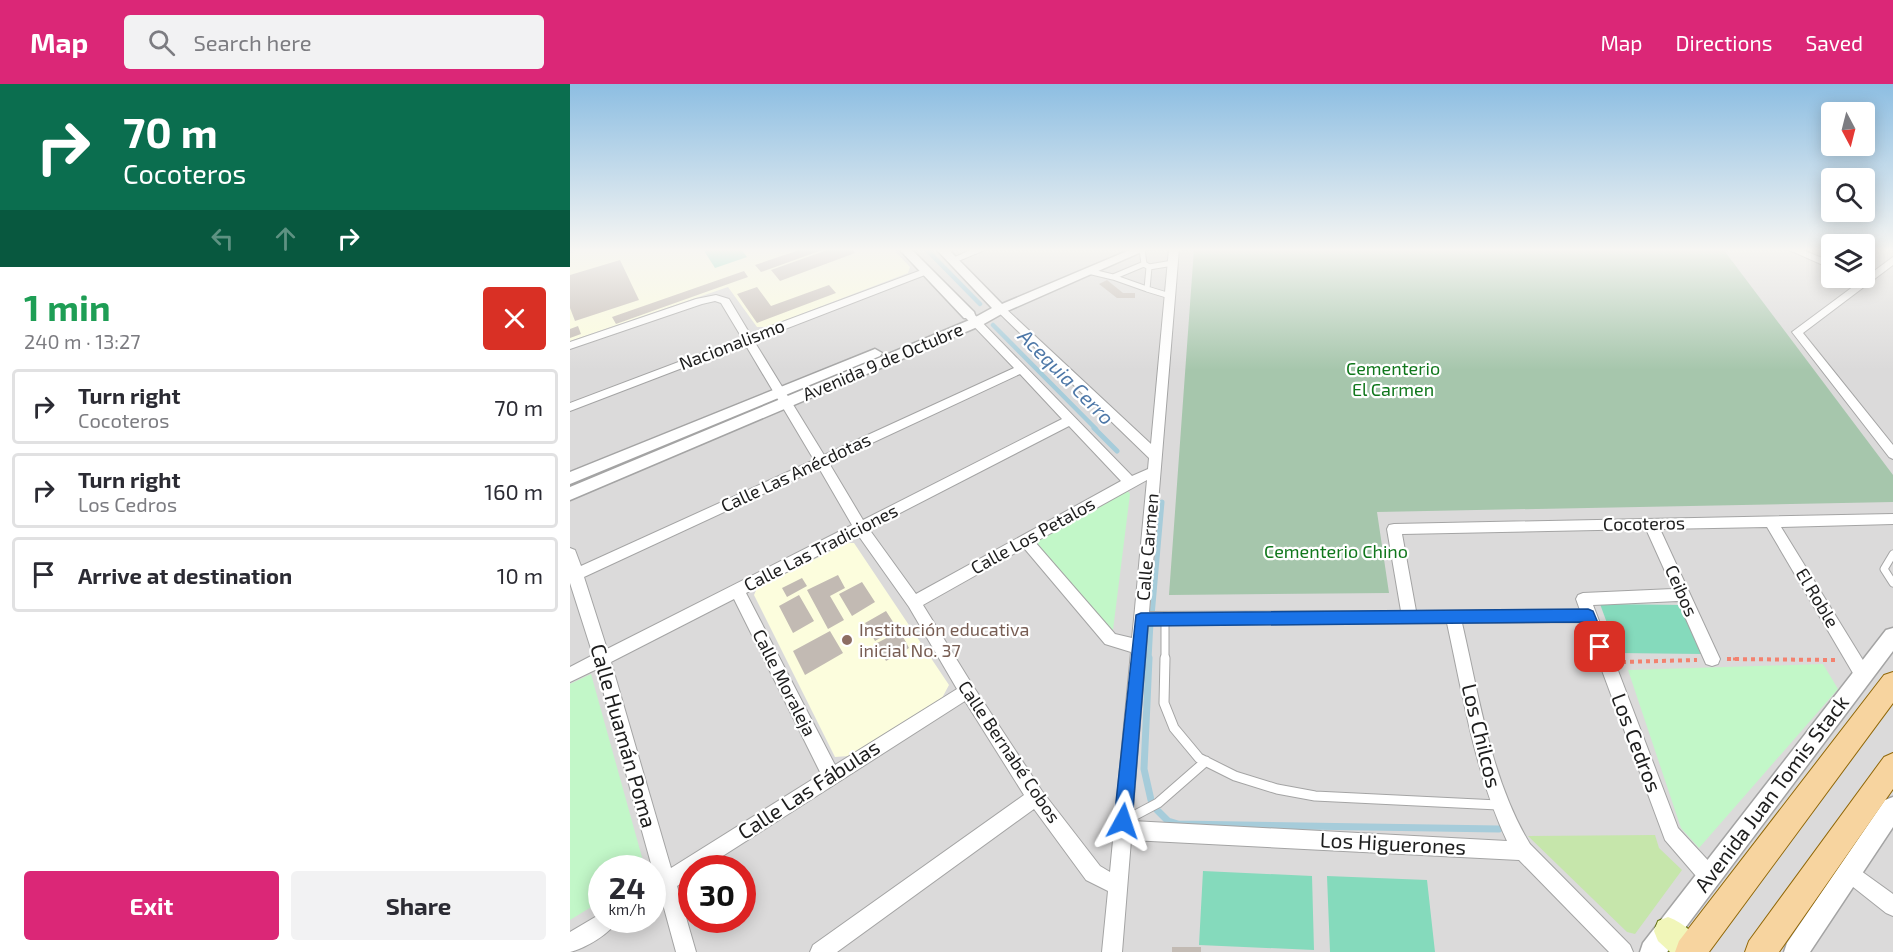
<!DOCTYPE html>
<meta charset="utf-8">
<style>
:root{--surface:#fff;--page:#f2f2f3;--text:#2b2b33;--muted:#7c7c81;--line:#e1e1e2;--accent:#db2777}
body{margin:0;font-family:"Exo 2",sans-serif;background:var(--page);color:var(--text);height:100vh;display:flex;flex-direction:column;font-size:22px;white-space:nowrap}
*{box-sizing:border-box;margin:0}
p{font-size:20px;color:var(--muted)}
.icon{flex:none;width:33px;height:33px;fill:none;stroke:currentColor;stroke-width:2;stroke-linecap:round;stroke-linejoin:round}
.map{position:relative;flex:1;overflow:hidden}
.details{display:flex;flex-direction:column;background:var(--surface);width:570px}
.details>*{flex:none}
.guide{background:#0b6e4f;color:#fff;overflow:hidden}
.needle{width:39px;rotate:173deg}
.tools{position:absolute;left:1251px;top:18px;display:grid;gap:12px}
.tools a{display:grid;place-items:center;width:54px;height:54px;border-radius:6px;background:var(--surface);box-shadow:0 3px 15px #0003;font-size:30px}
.speed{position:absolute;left:18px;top:771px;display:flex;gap:12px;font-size:30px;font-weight:700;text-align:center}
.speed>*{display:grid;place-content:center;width:78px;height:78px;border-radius:50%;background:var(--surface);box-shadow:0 3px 15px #0003;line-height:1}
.speed small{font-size:15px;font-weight:400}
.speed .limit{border:9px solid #d22;background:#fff;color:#111}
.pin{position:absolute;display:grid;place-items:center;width:51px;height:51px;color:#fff;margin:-26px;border-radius:12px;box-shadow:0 3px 9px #0006}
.me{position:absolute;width:66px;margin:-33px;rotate:5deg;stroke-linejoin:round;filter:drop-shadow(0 0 4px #0008)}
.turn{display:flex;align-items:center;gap:21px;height:126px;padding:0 24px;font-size:27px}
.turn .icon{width:78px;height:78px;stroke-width:2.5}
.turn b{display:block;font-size:42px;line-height:51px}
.lanes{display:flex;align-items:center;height:57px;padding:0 24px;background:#0003;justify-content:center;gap:30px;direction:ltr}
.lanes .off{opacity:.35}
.round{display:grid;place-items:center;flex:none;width:63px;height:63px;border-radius:6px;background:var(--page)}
.head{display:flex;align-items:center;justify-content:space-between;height:102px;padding:0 24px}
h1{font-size:36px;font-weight:700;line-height:45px;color:#1e9e55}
.action{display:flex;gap:12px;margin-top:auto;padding:12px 24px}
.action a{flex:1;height:69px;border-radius:6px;background:var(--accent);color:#fff;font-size:24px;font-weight:700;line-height:69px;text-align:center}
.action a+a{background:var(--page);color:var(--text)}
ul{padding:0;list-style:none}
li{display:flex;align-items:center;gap:18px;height:75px;margin:0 12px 9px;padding:0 12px;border:3px solid var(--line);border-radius:6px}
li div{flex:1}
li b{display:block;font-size:22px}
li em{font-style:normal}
header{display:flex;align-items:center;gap:36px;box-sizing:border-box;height:84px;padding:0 30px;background:var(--accent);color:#fff}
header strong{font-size:28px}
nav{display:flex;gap:33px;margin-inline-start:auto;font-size:21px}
.search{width:420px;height:54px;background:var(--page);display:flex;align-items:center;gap:15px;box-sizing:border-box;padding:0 21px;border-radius:6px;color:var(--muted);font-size:22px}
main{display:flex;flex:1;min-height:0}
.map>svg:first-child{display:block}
</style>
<header>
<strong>Map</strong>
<div class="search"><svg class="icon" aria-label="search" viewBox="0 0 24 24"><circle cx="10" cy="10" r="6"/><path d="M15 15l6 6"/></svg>Search here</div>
<nav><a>Map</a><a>Directions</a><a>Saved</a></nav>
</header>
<main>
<section class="details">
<div class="guide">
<div class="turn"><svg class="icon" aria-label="right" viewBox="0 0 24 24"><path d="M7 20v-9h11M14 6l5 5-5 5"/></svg><div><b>70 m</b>Cocoteros</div></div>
<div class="lanes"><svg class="icon off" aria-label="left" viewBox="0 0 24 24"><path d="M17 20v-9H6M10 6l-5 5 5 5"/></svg><svg class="icon off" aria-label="ahead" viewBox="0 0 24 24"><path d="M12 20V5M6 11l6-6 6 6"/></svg><svg class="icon" aria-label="right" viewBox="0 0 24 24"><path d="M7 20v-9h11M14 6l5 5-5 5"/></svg></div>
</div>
<div class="head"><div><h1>1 min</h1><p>240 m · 13:27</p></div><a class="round" style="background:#d93025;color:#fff"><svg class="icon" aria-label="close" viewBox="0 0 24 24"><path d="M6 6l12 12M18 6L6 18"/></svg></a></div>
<ul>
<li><svg class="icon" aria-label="right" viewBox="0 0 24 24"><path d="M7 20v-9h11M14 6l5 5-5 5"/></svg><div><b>Turn right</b><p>Cocoteros</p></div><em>70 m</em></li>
<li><svg class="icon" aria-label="right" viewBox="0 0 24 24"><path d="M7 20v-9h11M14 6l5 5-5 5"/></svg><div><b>Turn right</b><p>Los Cedros</p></div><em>160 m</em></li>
<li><svg class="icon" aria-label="arrive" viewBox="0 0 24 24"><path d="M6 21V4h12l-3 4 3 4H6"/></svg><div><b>Arrive at destination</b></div><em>10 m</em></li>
</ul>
<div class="action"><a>Exit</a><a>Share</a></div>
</section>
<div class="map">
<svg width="1323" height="868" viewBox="0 0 1323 868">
<rect width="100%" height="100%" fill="#eeebe4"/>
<path fill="#dbdada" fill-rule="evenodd" d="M 0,165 L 1261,165 L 1262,194 L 1294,194 L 1295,165 L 1323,165 L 1323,868 L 0,868 ZM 32,784 L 82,784 L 82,836 L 32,836 ZM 122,784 L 172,784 L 172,836 L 122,836 Z"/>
<path fill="#fcfddd" d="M 14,165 L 323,165 L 340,183 L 338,189 L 197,243 L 187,243 L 158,203 L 0,257 L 0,169 Z
M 277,459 L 284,459 L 379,601 L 372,614 L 279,672 L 265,673 L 184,511 L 187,504 Z"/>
<path fill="#c6e6ab" d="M 1085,751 L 1089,764 L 1112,786 L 1065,850 L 1057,848 L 958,752 Z"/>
<path fill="#a6c6ac" d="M 624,165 L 1153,165 L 1323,391 L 1323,418 L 807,428 L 819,509 L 599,511 Z"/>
<path fill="#c2f7c8" d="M 557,406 L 560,410 L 543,546 L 537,544 L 465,457 Z
M 1253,580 L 1268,605 L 1129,764 L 1111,744 L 1058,586 Z
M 21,590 L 75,784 L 32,784 L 31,817 L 0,836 L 0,600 Z"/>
<path fill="#85dabc" d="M 133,165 L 171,165 L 177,173 L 145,184 Z
M 1030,520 L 1111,521 L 1133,570 L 1048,569 Z
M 633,787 L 742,792 L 744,866 L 629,861 Z
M 757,792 L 857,796 L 865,868 L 760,868 Z"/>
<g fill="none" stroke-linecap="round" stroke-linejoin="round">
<path stroke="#a6ccda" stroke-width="4.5" d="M 356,165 L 410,220
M 423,241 L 526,345"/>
<path stroke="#a6ccda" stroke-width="5" d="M 524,344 L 547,367
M 582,532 L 592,418
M 579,575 L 581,538"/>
<path stroke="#a6ccda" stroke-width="7" d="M 579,574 L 574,685 L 581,716
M 587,726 L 598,737 L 608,740 L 929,745"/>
</g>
<path fill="#c2bab3" d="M 232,165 L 255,165 L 191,188 L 185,181 Z
M 260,165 L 281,165 L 285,169 L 210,197 L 201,186 Z
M 50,176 L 69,216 L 5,237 L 0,224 L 0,191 Z
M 174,187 L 178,193 L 46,240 L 42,233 Z
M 537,196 L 553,209 L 565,209 L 565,214 L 547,214 L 529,200 Z
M 259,201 L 266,209 L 187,239 L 167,210 L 187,203 L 201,222 Z
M 8,242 L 11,250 L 0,254 L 0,245 Z
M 268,491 L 275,504 L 260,512 L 274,536 L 258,545 L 237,506 Z
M 232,494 L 237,502 L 217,513 L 212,504 Z
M 292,498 L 305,518 L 282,532 L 269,510 Z
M 229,511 L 244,537 L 223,549 L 209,522 Z
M 316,527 L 327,544 L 305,557 L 295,539 Z
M 260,547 L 273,569 L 235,591 L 223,567 Z
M 330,547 L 339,564 L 316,577 L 307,559 Z
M 602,863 L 631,863 L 631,868 L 602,868 Z"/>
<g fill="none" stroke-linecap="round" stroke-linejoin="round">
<defs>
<path id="service-far2" d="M 572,165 L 574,180
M 579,183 L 577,205 L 600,212
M 518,187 L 543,193 L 574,180 L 579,183 L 603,179
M 543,193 L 577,205"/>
<path id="service-far1" d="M 1323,470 L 1314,485 L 1323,499
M 595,575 L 595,535"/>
<path id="service" d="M 595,574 L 594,619 L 604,644 L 629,674 L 665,692 L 707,705 L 745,712 L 928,721
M 556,736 L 588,719 L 636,677"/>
<path id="minor" d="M 403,165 L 417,165 L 386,178 L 378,176 Z
M 599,165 L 609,165 L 579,528 L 831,527 L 817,445 L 819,441 L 824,440 L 1323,430 L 1323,440 L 1211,443 L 1299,586 L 1301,591 L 1299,596 L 1293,598 L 1287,596 L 1197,443 L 1090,445 L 1150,575 L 1148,580 L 1142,582 L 1136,580 L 1108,517 L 1023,521 L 1108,744 L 1146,785 L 1148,792 L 1146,799 L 1139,801 L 1132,799 L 1095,756 L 1014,538 L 892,539 C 909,612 921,696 960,760 L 1060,861 L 1063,868 L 1039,868 L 949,776 L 561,756 L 552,868 L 532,868 L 538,807 L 516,796 L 464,725 L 267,868 L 240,868 L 243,861 L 454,711 L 395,617 L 134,784 L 122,784 L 122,793 L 107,802 L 126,868 L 106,868 L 91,813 L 82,816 L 82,796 L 85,794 L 27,585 L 0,598 L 0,583 L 23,571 L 0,499 L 0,464 L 5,466 L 11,482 L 244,376 L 175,260 L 0,327 L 0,319 L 172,254 L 151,219 L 145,217 L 132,220 L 0,265 L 0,258 L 126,215 L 146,211 L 159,215 L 180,250 L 357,184 L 360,185 L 360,189 L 184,257 L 254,371 L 444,284 L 395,233 L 394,231 L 399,228 L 403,229 L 562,392 L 578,385 L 579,374 L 425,225 L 426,223 L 434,223 L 581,360 ZM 450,290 L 492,335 L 293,436 L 259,379 ZM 499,342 L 551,397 L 346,510 L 299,445 ZM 249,384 L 282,441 L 37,565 L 14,493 ZM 577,396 L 564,535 L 562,554 L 545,550 L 465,458 ZM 1076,445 L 1103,505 L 1013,509 L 1008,511 L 1006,515 L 1010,526 L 846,527 L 832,450 ZM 288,451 L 339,523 L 387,605 L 265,681 L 176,509 ZM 454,464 L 535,560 L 561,568 L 540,788 L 530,782 L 472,707 L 403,602 L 353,521 ZM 164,515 L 251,690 L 101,784 L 41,578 ZM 877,539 C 893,612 905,689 937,757 L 562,737 L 578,541 Z
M 1217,165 L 1230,165 L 1262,178 L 1262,185 Z
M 1323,173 L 1323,181 L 1233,249 L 1323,361 L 1323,375 L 1319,373 L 1222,248 Z
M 1280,779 L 1323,810 L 1323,832 L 1316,829 L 1273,795 L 1271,788 L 1273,781 Z
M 32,829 L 32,836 L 47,836 C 42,849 14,865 0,868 L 0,848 Z"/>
<path id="tertiary" d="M 329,165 L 341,165 L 404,228 L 405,231 L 404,234 L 394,234 Z
M 366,165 L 378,165 L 432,220 L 562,165 L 578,165 L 435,228 L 412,241 L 0,416 L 0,403 L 402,235 L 422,224 Z
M 305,265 L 312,269 L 310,272 L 0,400 L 0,388 Z
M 1323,544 L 1323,567 L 1097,868 L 1070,868 L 1073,859 L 1316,546 Z
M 1323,713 L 1323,743 L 1240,868 L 1214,868 L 1217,859 L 1315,716 Z"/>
<path id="secondary" d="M 1098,833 C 1114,839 1129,852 1135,868 L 1100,868 L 1088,857 L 1084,847 L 1088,837 Z"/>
<path id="primary" d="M 1323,588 L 1323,619 L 1139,868 L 1105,868 L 1109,857 L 1314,591 Z
M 1323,669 L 1323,705 L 1209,868 L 1175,868 L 1179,857 L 1314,673 Z"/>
</defs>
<use href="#service-far2" stroke="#a4a4a4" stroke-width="7"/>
<use href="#service-far1" stroke="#a4a4a4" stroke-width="9"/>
<use href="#service" stroke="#a4a4a4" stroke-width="11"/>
<use href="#minor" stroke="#a4a4a4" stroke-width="2"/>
<use href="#tertiary" stroke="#a4a4a4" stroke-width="3"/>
<use href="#secondary" stroke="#616f0a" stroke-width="2"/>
<use href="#primary" stroke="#906707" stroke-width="2"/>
<path stroke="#f3826f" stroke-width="3" stroke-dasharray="3 3" stroke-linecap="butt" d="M 1157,575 L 1168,575"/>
<path stroke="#f3826f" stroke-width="4" stroke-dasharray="4 4" stroke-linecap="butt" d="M 1157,575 L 1265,576
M 1052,578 L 1127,576"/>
<use href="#service-far2" stroke="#fff" stroke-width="5"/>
<use href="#service-far1" stroke="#fff" stroke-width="7"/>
<use href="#service" stroke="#fff" stroke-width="9"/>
<use href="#minor" fill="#fff" fill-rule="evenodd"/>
<use href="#tertiary" fill="#fff" fill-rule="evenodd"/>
<use href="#secondary" fill="#f1f6b9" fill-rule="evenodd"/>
<use href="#primary" fill="#f7d49f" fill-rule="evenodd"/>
</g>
<linearGradient id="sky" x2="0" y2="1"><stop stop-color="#8dbee2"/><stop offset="0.58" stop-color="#f7f6f3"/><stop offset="1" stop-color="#f7f6f3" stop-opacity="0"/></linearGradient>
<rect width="1323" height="286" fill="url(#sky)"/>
<path fill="#1a73e8" stroke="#114b97" stroke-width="1.5" d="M 1018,525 L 1023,527 L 1038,563 L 1035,568 L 1030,570 L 1024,568 L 1013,538 L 578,542 L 562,737 L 559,744 L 553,746 L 547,744 L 544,737 L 566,531 L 571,529 Z"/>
<circle fill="#8d6e63" stroke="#fff" stroke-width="2" cx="277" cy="556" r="6"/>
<g text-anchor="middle" stroke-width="4.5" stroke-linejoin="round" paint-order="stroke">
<g font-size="18" fill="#1d1d1d" stroke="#fff">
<text transform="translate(162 261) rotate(-21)" y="6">Nacionalismo</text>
<text transform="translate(313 278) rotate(-23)" y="6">Avenida 9 de Octubre</text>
<text transform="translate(226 389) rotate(-25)" y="6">Calle Las Anécdotas</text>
<text transform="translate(1074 440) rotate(-1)" y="6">Cocoteros</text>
<text transform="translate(463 452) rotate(-29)" y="6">Calle Los Petalos</text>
<text transform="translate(578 463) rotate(-85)" y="6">Calle Carmen</text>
<text transform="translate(251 464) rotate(-27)" y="6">Calle Las Tradiciones</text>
<text transform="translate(1111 507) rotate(66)" y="6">Ceibos</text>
<text transform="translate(1247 514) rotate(59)" y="6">El Roble</text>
<text transform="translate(214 599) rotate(63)" y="6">Calle Moraleja</text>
<text transform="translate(439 668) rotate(56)" y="6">Calle Bernabé Cobos</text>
</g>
<g font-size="18" fill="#10771c" stroke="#fff">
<text x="823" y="291">Cementerio<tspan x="823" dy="21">El Carmen</tspan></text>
<text x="766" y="474">Cementerio Chino</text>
</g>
<g font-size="18" fill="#785e54" stroke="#fff" text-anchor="start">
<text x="289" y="552">Institución educativa<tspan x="289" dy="21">inicial No. 37</tspan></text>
</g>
<g font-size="20" font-style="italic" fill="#4e78a8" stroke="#fff">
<text transform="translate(496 293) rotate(45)" y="7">Acequia Cerro</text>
</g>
<g font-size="21" fill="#1d1d1d" stroke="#fff">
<text transform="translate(53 652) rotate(74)" y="7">Calle Huamán Poma</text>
<text transform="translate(911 652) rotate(76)" y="7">Los Chilcos</text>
<text transform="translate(1066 659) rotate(69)" y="7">Los Cedros</text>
<text transform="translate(239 706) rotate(-33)" y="7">Calle Las Fábulas</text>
<text transform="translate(1202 710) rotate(-53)" y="7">Avenida Juan Tomis Stack</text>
<text transform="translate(823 760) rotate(3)" y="7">Los Higuerones</text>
</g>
</g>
</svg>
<div class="tools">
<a><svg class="needle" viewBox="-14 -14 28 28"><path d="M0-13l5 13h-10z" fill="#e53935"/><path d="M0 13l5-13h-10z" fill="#7c7c81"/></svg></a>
<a><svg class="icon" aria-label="search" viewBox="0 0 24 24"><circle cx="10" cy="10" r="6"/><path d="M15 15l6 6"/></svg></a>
<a><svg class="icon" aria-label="layers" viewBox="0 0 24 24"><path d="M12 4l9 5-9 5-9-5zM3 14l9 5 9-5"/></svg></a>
</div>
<div class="speed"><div>24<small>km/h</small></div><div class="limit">30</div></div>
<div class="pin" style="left:1030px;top:563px;background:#d93025"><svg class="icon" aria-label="arrive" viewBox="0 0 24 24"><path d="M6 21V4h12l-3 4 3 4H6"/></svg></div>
<svg class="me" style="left:553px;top:737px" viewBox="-20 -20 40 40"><path d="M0-17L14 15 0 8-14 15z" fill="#1a73e8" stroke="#fff" stroke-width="4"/></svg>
</div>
</main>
